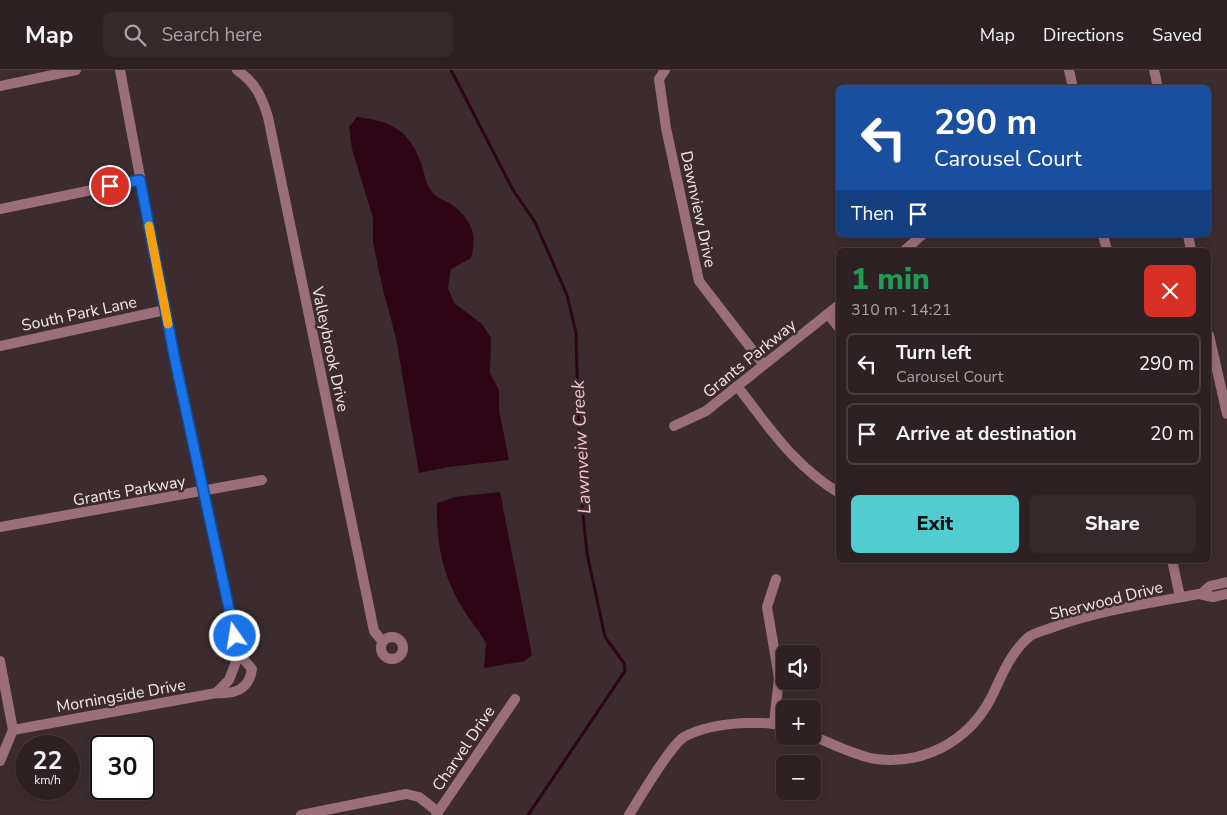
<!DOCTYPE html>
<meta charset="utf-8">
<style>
:root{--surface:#2d2124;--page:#35292c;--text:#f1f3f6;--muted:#a7a3a6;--line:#483e41;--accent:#51ccd1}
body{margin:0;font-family:"Nunito Sans",sans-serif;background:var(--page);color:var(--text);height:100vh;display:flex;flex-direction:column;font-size:19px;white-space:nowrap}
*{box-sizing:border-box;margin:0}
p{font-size:16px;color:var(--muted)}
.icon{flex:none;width:28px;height:28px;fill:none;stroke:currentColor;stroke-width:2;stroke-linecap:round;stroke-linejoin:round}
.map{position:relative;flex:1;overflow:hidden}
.drawer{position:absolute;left:836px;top:178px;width:375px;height:315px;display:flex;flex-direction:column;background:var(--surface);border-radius:8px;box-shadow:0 2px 8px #0003,0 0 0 1px var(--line)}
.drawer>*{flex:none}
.hud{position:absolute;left:836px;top:15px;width:375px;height:152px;border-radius:8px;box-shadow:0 2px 8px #0003,0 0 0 1px var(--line);background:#1a4fa0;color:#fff;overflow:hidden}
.buttons{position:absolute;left:776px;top:575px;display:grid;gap:10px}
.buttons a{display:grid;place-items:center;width:45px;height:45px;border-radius:8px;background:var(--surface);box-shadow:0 2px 8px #0003,0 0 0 1px var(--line);font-size:25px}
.speed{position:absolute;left:15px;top:665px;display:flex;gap:10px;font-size:25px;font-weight:700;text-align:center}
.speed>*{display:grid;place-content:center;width:65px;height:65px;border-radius:50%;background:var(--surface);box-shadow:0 2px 8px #0003,0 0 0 1px var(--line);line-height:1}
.speed small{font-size:12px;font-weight:400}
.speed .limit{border:2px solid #111;border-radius:8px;background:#fff;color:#111}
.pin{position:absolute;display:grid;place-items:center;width:42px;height:42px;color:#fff;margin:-21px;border:2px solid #fff;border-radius:50%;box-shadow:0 1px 5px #0007}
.me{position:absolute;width:55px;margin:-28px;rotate:347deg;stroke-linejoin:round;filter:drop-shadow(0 0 4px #0008)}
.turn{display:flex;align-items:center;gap:18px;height:105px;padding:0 15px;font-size:22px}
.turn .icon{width:65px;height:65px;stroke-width:2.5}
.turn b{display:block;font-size:35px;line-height:42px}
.then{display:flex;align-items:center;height:48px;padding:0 15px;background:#0003;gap:10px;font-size:19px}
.round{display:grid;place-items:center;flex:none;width:52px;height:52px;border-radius:8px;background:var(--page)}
.summary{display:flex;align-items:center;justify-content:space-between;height:85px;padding:0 15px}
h1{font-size:30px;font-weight:800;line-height:38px;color:#1e9e55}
.action{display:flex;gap:10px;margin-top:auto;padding:10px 15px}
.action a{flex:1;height:58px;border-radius:8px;background:var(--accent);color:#111;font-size:20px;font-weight:800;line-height:58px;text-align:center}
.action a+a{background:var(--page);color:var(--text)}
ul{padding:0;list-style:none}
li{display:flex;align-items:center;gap:15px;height:62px;margin:0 10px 8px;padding:0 5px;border:2px solid var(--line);border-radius:8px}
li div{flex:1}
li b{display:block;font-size:19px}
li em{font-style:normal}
header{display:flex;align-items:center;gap:30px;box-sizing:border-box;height:70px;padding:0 25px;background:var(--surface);border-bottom:1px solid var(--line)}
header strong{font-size:24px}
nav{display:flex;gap:28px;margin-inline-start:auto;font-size:18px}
.search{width:350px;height:45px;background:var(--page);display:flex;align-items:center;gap:12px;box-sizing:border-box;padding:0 18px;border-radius:8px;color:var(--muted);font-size:19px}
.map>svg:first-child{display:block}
</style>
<header>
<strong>Map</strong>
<div class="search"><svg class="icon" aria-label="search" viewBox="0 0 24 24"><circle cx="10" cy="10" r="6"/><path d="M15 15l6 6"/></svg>Search here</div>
<nav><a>Map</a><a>Directions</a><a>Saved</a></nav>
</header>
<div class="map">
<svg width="1227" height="745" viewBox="0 0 1227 745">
<rect width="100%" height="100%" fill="#3c2c30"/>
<path fill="#2e0515" d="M 357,47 C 391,51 409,60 421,93 C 425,104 425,113 432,122 C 438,129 448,131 455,137 C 473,152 477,166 471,188 L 451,199 L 448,218 L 454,233 L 482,254 L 491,268 L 490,303 L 499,320 L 499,340 L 509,390 L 448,397 L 419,403 L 396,268 L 382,216 L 373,172 L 373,148 L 352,79 L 349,57 Z
M 500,422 L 532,585 L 525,591 L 484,598 L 486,573 C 479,560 469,550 462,537 C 442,505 436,471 437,433 L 455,427 Z"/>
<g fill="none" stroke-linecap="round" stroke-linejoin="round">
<path stroke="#2e0515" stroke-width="3" d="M 451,0 L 513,120 L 535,152 L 567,225 L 576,263 L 580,415 L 587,483 L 605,567 L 624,593 L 625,601 L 528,745"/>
<path stroke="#9a6f7a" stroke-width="10" d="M 237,0 C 255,12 262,27 268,47 L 374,561 L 383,572
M 665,0 L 659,9 L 666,58 L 699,211 L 763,294
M 1069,0 L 1073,18
M 0,16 L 76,0
M 0,139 L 140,110
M 1103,165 L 1107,180
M 905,180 L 922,165
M 828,244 L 839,258
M 0,276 L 165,240
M 737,316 C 770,358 792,394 839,423
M 674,356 L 706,341 L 839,235
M 0,457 L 262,410
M 1172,490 L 1180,527
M 1201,524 L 1210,516 L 1227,512
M381 578a11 11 0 1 1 22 0a11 11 0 1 1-22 0Z
M 0,591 L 13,660 L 0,691
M 216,623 C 235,624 249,620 252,599 L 239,584
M 774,653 L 779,608 L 767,537 L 776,509
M 13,660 L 216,623 L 229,610 L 239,584 L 165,240 L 120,0
M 812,666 C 832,673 855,686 876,689 C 923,695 967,672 990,630 C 1001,608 1010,582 1030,566 C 1035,563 1042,561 1048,559 C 1094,541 1150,533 1199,524 L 1213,527 L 1227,524
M 301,745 L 406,724 L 419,727 L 438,742
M 436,745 L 515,629
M 629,745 C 639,729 670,676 684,667 C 702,657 724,654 744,653 C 758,653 771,652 785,657"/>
<path stroke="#9a6f7a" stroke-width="10" d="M 1154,0 L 1158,18
M 1188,165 L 1191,180
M 1209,265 L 1227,344"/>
</g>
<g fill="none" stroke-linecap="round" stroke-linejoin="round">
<defs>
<path id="route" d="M 110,116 L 140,110 L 176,295 L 235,566"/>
</defs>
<use href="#route" stroke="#114b97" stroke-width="12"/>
<use href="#route" stroke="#1a73e8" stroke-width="9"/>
<path stroke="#f59e0b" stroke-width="9" d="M 149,156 L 168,254"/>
</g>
<g text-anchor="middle" stroke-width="5" stroke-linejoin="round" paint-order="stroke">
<g font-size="16" fill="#f3e8eb" stroke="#3c2c30">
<text transform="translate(699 139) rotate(78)" y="6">Dawnview Drive</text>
<text transform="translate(79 243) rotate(-12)" y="6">South Park Lane</text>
<text transform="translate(331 279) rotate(78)" y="6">Valleybrook Drive</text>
<text transform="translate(749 288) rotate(-39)" y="6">Grants Parkway</text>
<text transform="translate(129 420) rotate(-10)" y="6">Grants Parkway</text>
<text transform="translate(1106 530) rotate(-14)" y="6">Sherwood Drive</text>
<text transform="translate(121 625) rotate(-10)" y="6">Morningside Drive</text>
<text transform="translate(463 678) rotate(-56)" y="6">Charvel Drive</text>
</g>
<g font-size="18" font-style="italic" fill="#f5c4d0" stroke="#3c2c30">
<text transform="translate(581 377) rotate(-93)" y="6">Lawnveiw Creek</text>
</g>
</g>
</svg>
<div class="buttons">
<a><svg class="icon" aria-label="sound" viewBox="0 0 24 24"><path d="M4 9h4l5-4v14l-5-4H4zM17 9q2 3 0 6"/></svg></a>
<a>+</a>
<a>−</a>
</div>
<div class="speed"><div>22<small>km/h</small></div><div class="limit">30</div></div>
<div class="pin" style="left:110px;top:116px;background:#d93025"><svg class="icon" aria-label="arrive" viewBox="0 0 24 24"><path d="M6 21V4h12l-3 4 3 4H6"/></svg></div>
<svg class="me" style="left:235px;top:566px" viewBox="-20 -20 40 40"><circle r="17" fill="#1a73e8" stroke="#fff" stroke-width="3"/><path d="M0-11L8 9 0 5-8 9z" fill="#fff"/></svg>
<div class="hud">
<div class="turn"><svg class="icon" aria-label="left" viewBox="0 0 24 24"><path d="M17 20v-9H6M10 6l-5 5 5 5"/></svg><div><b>290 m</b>Carousel Court</div></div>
<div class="then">Then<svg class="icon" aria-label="arrive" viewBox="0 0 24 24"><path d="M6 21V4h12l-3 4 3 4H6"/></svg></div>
</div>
<section class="drawer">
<div class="summary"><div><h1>1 min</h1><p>310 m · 14:21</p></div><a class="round" style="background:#d93025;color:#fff"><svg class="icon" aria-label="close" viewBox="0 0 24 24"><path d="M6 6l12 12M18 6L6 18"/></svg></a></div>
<ul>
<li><svg class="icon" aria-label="left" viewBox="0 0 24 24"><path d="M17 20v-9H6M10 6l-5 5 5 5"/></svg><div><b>Turn left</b><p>Carousel Court</p></div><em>290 m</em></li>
<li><svg class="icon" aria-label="arrive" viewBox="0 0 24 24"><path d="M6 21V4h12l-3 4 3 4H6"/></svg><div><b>Arrive at destination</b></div><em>20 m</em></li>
</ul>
<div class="action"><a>Exit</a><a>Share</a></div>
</section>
</div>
